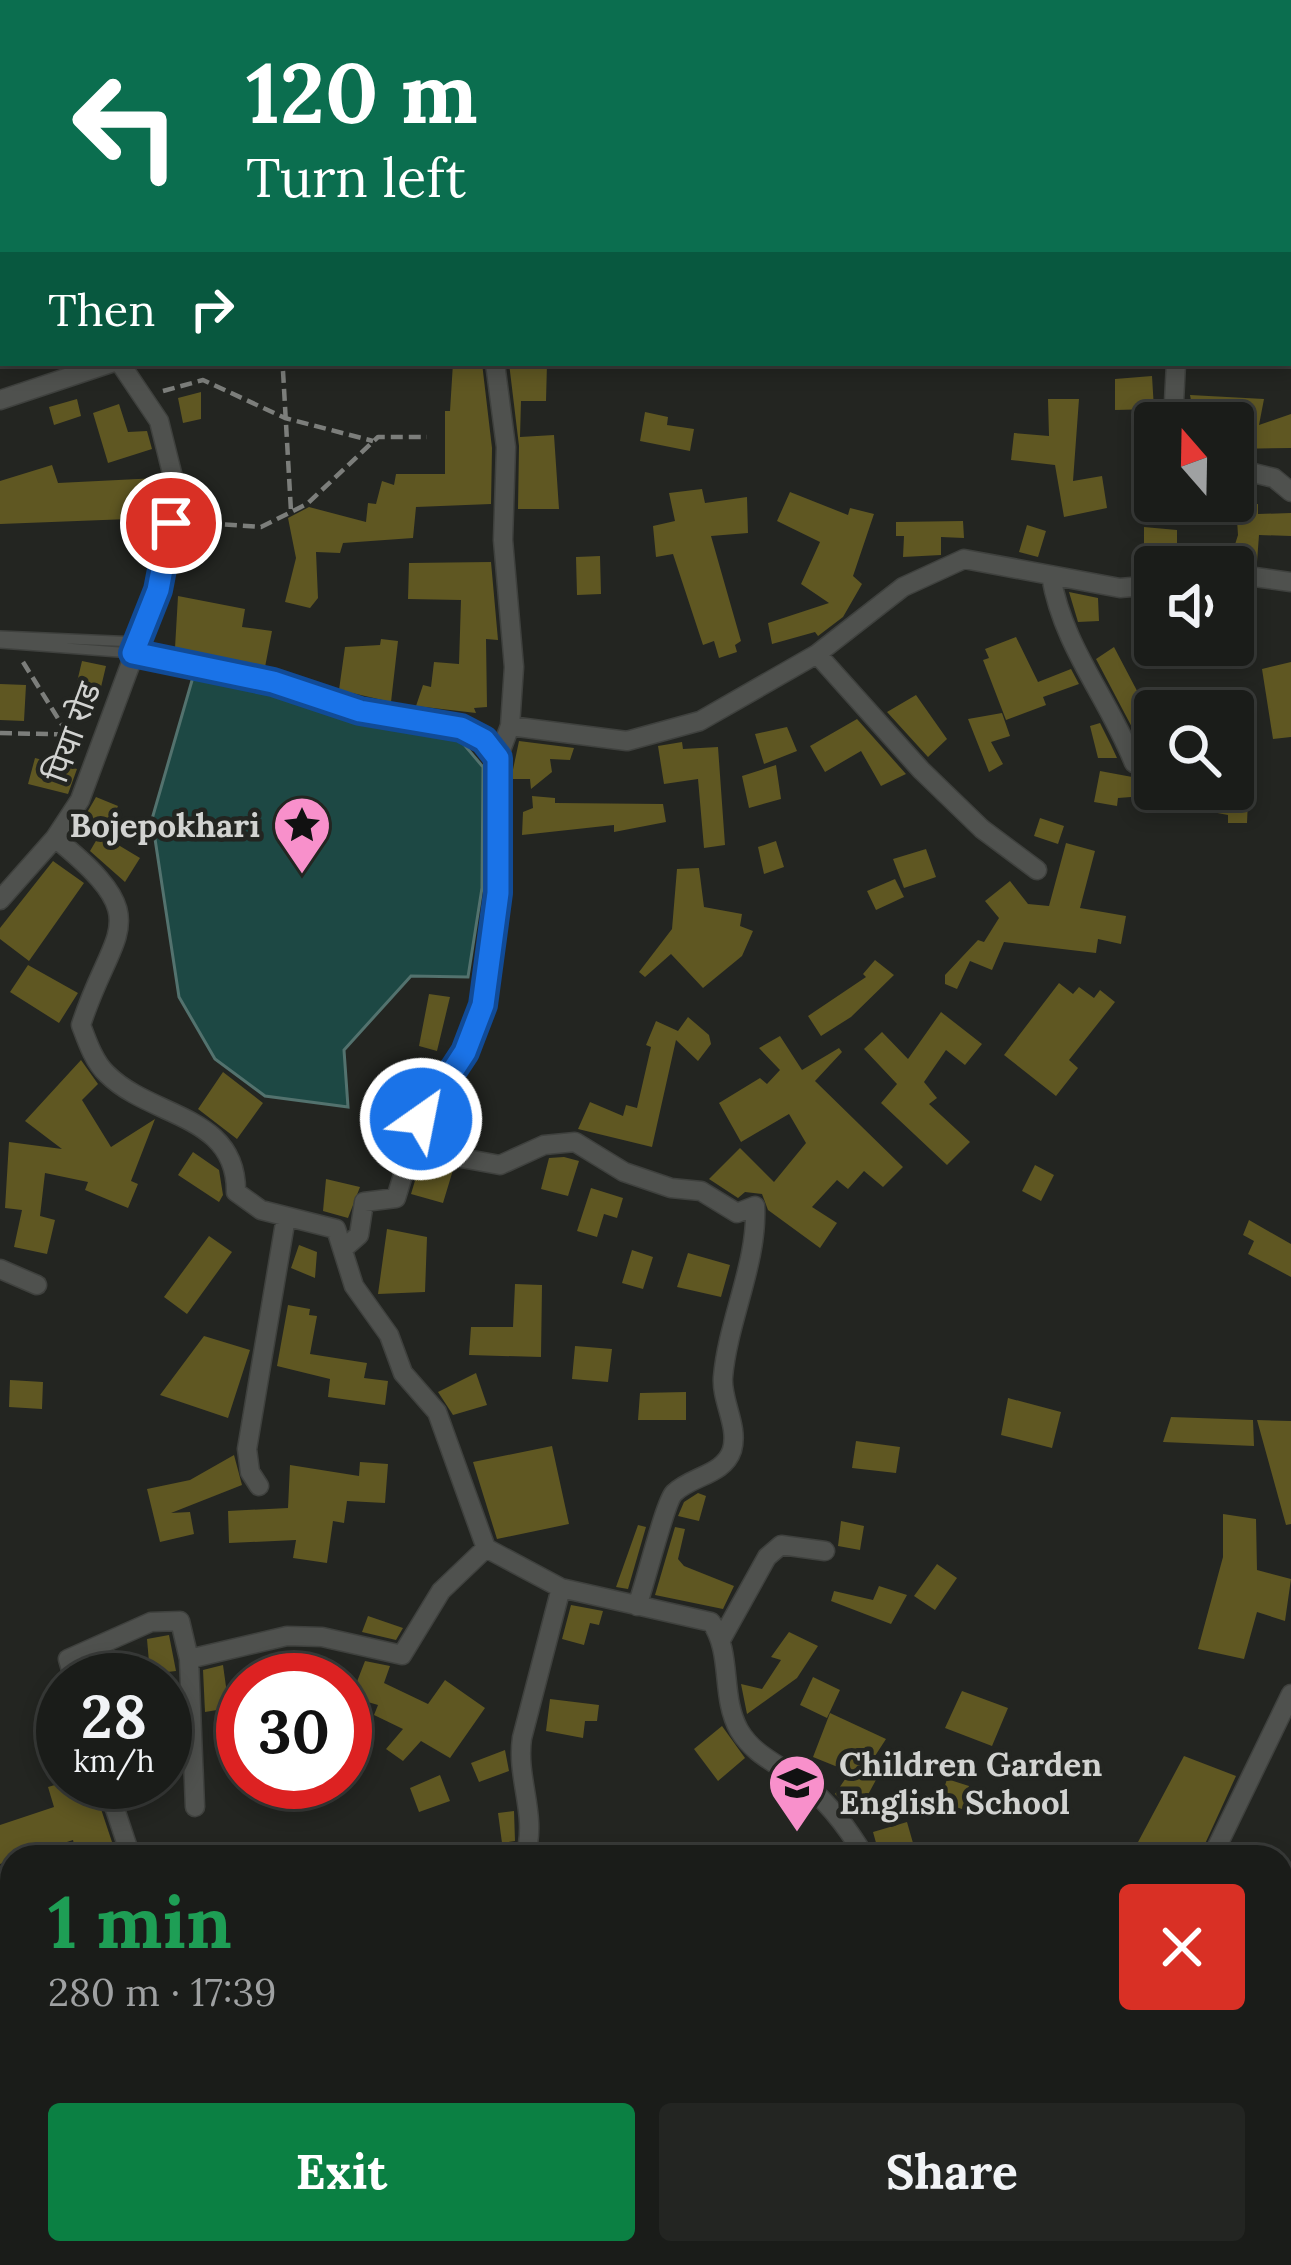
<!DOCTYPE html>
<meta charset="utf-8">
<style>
:root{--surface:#1a1c19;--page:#232522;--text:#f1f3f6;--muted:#9fa1a2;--line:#383a38;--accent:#0b8043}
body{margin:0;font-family:Lora,"Noto Sans Devanagari",serif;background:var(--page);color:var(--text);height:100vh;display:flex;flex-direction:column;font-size:45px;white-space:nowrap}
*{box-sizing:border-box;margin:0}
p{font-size:39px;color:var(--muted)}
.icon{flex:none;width:66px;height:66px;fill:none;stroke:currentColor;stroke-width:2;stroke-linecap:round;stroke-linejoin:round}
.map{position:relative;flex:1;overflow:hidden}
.sheet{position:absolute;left:0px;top:1845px;width:1293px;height:420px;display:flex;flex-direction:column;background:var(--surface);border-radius:36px 36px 0 0;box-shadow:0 6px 18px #0003,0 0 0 3px var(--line)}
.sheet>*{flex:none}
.top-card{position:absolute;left:0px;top:0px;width:1293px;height:366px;box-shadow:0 6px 18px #0003,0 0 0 3px var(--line);background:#0b6e4f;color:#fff;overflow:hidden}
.needle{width:78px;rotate:340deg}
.tools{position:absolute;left:1134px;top:402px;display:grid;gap:24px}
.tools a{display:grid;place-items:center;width:120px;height:120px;border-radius:12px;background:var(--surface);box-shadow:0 6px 18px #0003,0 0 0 3px var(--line);font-size:60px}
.speed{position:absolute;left:36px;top:1653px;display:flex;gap:24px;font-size:60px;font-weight:700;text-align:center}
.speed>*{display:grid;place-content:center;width:156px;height:156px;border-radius:50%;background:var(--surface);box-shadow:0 6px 18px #0003,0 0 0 3px var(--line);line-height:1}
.speed small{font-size:30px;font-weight:400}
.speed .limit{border:18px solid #d22;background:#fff;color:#111}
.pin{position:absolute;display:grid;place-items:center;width:102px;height:102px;color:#fff;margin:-51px;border:6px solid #fff;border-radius:50%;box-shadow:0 3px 12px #0007}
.me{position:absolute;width:132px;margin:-66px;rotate:33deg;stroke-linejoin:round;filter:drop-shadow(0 0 9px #0008)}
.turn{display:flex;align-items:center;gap:42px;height:252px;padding:0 48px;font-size:54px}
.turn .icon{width:156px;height:156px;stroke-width:2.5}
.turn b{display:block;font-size:84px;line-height:102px}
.then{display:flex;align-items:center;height:114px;padding:0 48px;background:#0003;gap:24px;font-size:45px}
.round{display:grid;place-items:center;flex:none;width:126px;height:126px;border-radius:12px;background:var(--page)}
.overview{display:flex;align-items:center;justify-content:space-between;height:204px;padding:0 48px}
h1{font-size:72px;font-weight:800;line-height:90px;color:#1e9e55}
.cta{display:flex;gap:24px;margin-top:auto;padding:24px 48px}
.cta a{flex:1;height:138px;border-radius:12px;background:var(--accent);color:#fff;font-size:48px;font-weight:800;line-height:138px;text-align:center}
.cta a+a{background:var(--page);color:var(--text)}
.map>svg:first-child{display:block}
</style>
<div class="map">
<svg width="1291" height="2265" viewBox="0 0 1291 2265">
<rect width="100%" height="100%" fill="#232521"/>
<path fill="#1d4844" stroke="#53726e" stroke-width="3" d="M 193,677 L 456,735 L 483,767 L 482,888 L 468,977 L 411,976 L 344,1050 L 348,1107 L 265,1096 L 215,1059 L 179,997 L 152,819 Z"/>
<path fill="#5f5722" d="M 453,363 L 482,363 L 492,448 L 491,504 L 416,507 L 413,538 L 343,543 L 340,553 L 316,552 L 318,598 L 310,608 L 285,602 L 296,558 L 288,518 L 309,507 L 366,522 L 368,503 L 376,504 L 382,481 L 394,485 L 396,474 L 445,474 L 445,411 L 450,411 Z
M 509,363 L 547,363 L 546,401 L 521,401 L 520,437 L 554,435 L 559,509 L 518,509 L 519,446 Z
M 1152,376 L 1154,409 L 1115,410 L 1115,379 Z
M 201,392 L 201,419 L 183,423 L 178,398 Z
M 1190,395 L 1264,399 L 1259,425 L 1291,414 L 1291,448 L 1233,449 L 1233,418 L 1194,417 Z
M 77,399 L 81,416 L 54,425 L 49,407 Z
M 1048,399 L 1079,399 L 1073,481 L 1102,476 L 1107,508 L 1064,517 L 1055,465 L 1011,460 L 1014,433 L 1049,436 Z
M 119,404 L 128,432 L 147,431 L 152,449 L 108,463 L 93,413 Z
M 645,412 L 668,417 L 667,425 L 694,429 L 690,451 L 640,441 Z
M 52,465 L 58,483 L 158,478 L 155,518 L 0,524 L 0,481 Z
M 702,489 L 705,503 L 747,497 L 748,533 L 711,536 L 741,641 L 735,645 L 737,652 L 719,658 L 714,641 L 703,645 L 673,554 L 656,557 L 653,526 L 675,521 L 669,493 Z
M 790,492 L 848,515 L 850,508 L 874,514 L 853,576 L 862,584 L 843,617 L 818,636 L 815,632 L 772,644 L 768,623 L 829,603 L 801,584 L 820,542 L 777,521 Z
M 1258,504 L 1258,514 L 1291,513 L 1291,536 L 1259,535 L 1257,562 L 1231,557 L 1238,535 L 1236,505 Z
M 963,521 L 964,538 L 941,537 L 941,555 L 903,557 L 904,536 L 896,536 L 896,522 Z
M 1027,525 L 1046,531 L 1038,557 L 1019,552 Z
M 1144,527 L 1177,530 L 1177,566 L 1144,563 Z
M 600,556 L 601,594 L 577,595 L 576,557 Z
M 491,562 L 498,640 L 486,639 L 487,707 L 474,708 L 476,713 L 416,706 L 423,685 L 431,687 L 434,662 L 459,664 L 461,600 L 408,599 L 409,563 Z
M 1069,592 L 1098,598 L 1099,621 L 1078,622 Z
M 178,596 L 245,609 L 242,627 L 272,631 L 265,667 L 175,648 Z
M 1016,637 L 1038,682 L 1071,669 L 1079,684 L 1043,697 L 1046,705 L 1006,720 L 983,660 L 989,658 L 985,649 Z
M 381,639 L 398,641 L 391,702 L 339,690 L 345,647 L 380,645 Z
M 1114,647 L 1155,725 L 1135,733 L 1096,659 Z
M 82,661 L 106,666 L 97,704 L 73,699 Z
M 1291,662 L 1291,737 L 1273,739 L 1262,669 Z
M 0,684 L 26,685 L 24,721 L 0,720 Z
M 916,695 L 947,739 L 928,757 L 887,712 Z
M 1002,713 L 1010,736 L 991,742 L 1003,764 L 989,772 L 968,719 Z
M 857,719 L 906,774 L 881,786 L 861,751 L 825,772 L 810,746 Z
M 1100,723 L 1111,745 L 1117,758 L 1098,758 L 1090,726 Z
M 787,727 L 797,751 L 764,764 L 755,734 Z
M 519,741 L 574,748 L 570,760 L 550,759 L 552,772 L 531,789 L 530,779 L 511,779 Z
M 682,742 L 683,749 L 718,747 L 725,845 L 704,848 L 698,779 L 664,784 L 658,746 Z
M 35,758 L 77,769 L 68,794 L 28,784 Z
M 776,765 L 781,799 L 749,808 L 742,776 Z
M 1100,771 L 1143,779 L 1144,796 L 1118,798 L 1117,806 L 1094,802 Z
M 1201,791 L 1219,799 L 1248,800 L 1247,823 L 1228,823 L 1228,815 L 1191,808 Z
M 532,796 L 555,798 L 555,803 L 663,804 L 666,822 L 614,832 L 614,825 L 522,835 L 523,812 L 533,808 Z
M 96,797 L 118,806 L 106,834 L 81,823 Z
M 1040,818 L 1064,826 L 1058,844 L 1034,836 Z
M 100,834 L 140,858 L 125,882 L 90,851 Z
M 776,841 L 784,867 L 764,874 L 758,847 Z
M 1066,843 L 1095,851 L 1080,908 L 1126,916 L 1121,944 L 1098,939 L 1096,953 L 1004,942 L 992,970 L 970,961 L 957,989 L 945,984 L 945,975 L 978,940 L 984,942 L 999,918 L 985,901 L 1010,881 L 1028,904 L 1049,906 Z
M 926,849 L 936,877 L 904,888 L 893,859 Z
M 53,861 L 84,883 L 29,961 L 0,939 L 0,928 Z
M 699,868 L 704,907 L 742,914 L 740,926 L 753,931 L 742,956 L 703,988 L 671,954 L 645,977 L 639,972 L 672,929 L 677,869 Z
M 895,879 L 904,897 L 876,910 L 867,891 Z
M 875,960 L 894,975 L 851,1017 L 821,1036 L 808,1016 L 866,977 L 863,974 Z
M 28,965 L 78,993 L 59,1023 L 10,992 Z
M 1059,983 L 1073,994 L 1079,987 L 1094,998 L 1100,990 L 1115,1002 L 1069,1060 L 1078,1068 L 1056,1096 L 1004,1055 Z
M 429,994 L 450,997 L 437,1051 L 419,1046 Z
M 941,1012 L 982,1044 L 965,1065 L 946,1050 L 924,1082 L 937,1098 L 929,1104 L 970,1142 L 947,1165 L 881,1103 L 897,1084 L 864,1049 L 882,1032 L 908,1059 Z
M 688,1017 L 709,1035 L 711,1044 L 698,1061 L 676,1040 L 652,1147 L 578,1129 L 590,1102 L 623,1116 L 626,1105 L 637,1108 L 651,1047 L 646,1045 L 656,1021 L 678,1031 Z
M 780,1036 L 802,1070 L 839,1048 L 842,1052 L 815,1081 L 903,1167 L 883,1187 L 864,1171 L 848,1189 L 837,1180 L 812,1207 L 837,1223 L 820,1248 L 768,1210 L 762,1194 L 745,1192 L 738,1198 L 709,1179 L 740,1148 L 774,1182 L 806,1143 L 789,1114 L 741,1142 L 719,1103 L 760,1078 L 767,1084 L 780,1070 L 759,1048 Z
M 81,1060 L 98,1084 L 82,1100 L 111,1147 L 155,1119 L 131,1181 L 138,1184 L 128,1208 L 85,1190 L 88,1182 L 45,1173 L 40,1216 L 55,1220 L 47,1254 L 14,1247 L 22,1210 L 5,1208 L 9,1142 L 62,1149 L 25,1121 Z
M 223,1072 L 263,1103 L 237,1139 L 198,1109 Z
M 193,1152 L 219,1170 L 223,1195 L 219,1202 L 178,1175 Z
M 564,1157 L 579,1161 L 568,1196 L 541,1189 L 549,1158 Z
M 420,1164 L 453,1170 L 443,1203 L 411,1194 Z
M 1035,1165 L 1054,1175 L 1041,1201 L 1022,1191 Z
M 326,1179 L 360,1187 L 348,1218 L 323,1211 Z
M 591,1188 L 623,1198 L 617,1218 L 604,1214 L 597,1237 L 577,1231 Z
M 1249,1220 L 1291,1244 L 1291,1277 L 1248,1254 L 1254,1241 L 1243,1235 Z
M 387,1229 L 427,1237 L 425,1292 L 378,1294 Z
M 209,1236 L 232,1252 L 187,1314 L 164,1297 Z
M 299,1245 L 317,1252 L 315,1278 L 291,1268 Z
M 632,1250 L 653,1257 L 643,1289 L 622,1283 Z
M 688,1253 L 730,1265 L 721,1297 L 677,1287 Z
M 515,1284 L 542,1285 L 541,1357 L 469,1355 L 471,1327 L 513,1327 Z
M 288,1305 L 310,1309 L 309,1315 L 317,1316 L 310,1354 L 367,1363 L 364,1378 L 388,1381 L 385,1405 L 328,1397 L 330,1379 L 277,1366 Z
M 204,1336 L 250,1350 L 228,1418 L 160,1395 Z
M 575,1346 L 612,1349 L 608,1382 L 572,1379 Z
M 476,1373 L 487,1405 L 453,1415 L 438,1392 Z
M 10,1380 L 43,1382 L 42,1409 L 9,1407 Z
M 686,1392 L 686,1420 L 638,1420 L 640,1393 Z
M 1008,1398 L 1061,1412 L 1052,1448 L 1001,1435 Z
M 1171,1417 L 1253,1420 L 1254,1446 L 1163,1442 Z
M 1257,1420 L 1291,1421 L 1291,1524 L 1286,1525 Z
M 856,1441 L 900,1447 L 896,1473 L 852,1468 Z
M 552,1446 L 569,1524 L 497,1539 L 473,1462 Z
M 234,1455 L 242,1485 L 171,1513 L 190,1512 L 194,1534 L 160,1542 L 147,1489 L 190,1480 Z
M 360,1462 L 388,1464 L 385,1503 L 347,1501 L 344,1523 L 333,1521 L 327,1563 L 293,1558 L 296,1540 L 229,1543 L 228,1511 L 288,1508 L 290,1465 L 359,1476 Z
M 698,1493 L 706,1496 L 699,1521 L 678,1516 L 684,1502 Z
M 1223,1514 L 1256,1519 L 1257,1570 L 1291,1579 L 1285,1621 L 1257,1612 L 1244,1659 L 1198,1649 L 1223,1557 Z
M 841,1521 L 864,1526 L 860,1550 L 838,1546 Z
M 638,1525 L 646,1527 L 628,1589 L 616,1587 Z
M 675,1527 L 685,1529 L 678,1559 L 684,1566 L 734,1586 L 723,1609 L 655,1595 Z
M 937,1564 L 957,1578 L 935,1610 L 914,1596 Z
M 879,1586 L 907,1595 L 891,1624 L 831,1601 L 834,1591 L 873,1600 Z
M 571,1605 L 603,1611 L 599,1625 L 590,1623 L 584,1645 L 562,1639 Z
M 368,1616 L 403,1628 L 396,1640 L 362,1632 Z
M 789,1632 L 818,1646 L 797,1678 L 747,1714 L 741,1684 L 762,1689 L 781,1660 L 771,1657 Z
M 169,1635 L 176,1671 L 150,1674 L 147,1639 Z
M 365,1661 L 390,1666 L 384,1683 L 428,1704 L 445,1680 L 485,1708 L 450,1758 L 421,1741 L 403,1761 L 386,1749 L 403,1729 L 374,1715 L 378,1705 L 351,1697 Z
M 223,1665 L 229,1708 L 205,1712 L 203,1670 Z
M 813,1677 L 840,1690 L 827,1718 L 800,1705 Z
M 962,1691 L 1008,1708 L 992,1746 L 945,1728 Z
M 550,1699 L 599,1705 L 597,1721 L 585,1721 L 583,1738 L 546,1731 Z
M 830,1713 L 886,1739 L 875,1756 L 880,1759 L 871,1775 L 877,1778 L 857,1815 L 835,1794 L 850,1772 L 813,1757 Z
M 722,1726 L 745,1758 L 718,1781 L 694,1749 Z
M 505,1750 L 509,1771 L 479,1782 L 471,1763 Z
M 1184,1756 L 1236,1776 L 1199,1857 L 1169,1850 L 1168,1857 L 1130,1857 Z
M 440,1775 L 450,1801 L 419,1812 L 410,1788 Z
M 947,1779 L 969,1786 L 962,1809 L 940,1802 Z
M 65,1782 L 92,1782 L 117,1857 L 77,1857 L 73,1840 L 0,1864 L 0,1825 L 54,1807 L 48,1787 Z
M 514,1811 L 515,1841 L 502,1843 L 498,1813 Z
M 907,1822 L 915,1850 L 880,1857 L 873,1832 Z"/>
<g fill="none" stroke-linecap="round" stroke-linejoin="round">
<defs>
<path id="service" d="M 0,636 L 137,642
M 0,643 L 132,653"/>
<path id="minor" d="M 81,0 L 81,3
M 388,0 L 398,3
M 1129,0 L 1130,3
M 362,3 L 362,0
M 1290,44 L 1291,44
M 1176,363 L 1174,402 L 1182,423
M 0,400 L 111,363
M 1233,468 L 1274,478 L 1291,492
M 1233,574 L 1291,582
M 1051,576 C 1063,647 1108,697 1134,763
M 133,653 L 273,682 L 360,711 L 461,727 L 484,740 L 498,758
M 817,654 L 921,770 L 982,829 L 1037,870
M 510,726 L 627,741 L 700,721 L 817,654 L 903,587 L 964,559 L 1120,588 L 1155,585
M 55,838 C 159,922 112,927 81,1025 C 87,1041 94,1062 107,1074 C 151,1118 237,1114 236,1192 L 261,1210 L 336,1229 L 354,1286 L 389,1335 L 403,1373 L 437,1412 L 486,1548 L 561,1588 L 711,1622 C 733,1653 720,1696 739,1730 C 753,1754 776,1763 797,1778 C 825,1798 848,1828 865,1857
M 0,900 L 55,838 L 80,800 L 158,590 L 174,481 L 159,421 L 120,363
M 412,1149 L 500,1165 L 544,1145 L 575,1142 L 624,1172 L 671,1188 L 701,1191 L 737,1213 L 755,1206 C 758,1262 728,1320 723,1377 C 721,1401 739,1426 732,1450 C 724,1475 691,1476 674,1493 C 665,1502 645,1585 637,1606
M 343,1249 L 359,1235 L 364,1202 L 396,1198 L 420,1119 L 465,1051 L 483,1005 L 493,948 L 498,758 L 510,726 L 514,667 L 503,540 L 506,447 L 495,363
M 0,1269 L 37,1285
M 259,1486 L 250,1472 L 247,1449 L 286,1217
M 722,1638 L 767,1557 L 781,1545 L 825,1551
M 189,1659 L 287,1636 L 322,1637 L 402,1655 L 441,1591 L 486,1548
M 74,1680 L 68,1659 L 151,1622 L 180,1621 L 189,1659 L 195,1807
M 106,1782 L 131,1857
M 525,1857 C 538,1814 516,1780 522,1738 L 561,1588
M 958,1857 L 975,1857
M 1212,1857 L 1291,1694
M 1281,1975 L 1291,1979
M 0,2002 L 12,1997
M 1281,2125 L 1291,2133
M 0,2203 L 12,2203
M 22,2253 L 30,2265
M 608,2253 L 612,2265
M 210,2265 L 240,2253"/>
</defs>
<use href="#service" stroke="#3f413e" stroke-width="12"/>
<use href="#minor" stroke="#3f413e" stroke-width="21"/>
<path stroke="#7c7e7b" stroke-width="4.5" stroke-dasharray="12 6" stroke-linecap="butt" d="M 283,371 L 291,511
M 163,391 L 203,380 L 285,418 L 373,441
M 189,522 L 261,527 L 307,504 L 378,437 L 427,437
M 23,662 L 77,749
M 0,733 L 86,735"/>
<use href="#service" stroke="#4f514e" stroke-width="9"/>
<use href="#minor" stroke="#4f514e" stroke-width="18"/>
</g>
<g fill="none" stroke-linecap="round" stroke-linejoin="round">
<defs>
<path id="route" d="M 171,523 L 158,590 L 133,653 L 273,682 L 360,711 L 461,728 L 484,740 L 498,758 L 498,893 L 483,1005 L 465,1052 L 421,1119"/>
</defs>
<use href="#route" stroke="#114b97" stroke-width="30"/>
<use href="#route" stroke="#1a73e8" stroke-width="21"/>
</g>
<defs>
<symbol id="sight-pin" viewBox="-11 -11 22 30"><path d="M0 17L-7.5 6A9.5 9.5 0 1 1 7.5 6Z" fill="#f890cb" stroke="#232521"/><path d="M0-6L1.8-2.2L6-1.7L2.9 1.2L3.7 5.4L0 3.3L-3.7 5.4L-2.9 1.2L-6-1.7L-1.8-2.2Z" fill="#111"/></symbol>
<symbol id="school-pin" viewBox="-11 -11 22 30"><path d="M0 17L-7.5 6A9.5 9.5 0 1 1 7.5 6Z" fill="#f890cb" stroke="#232521"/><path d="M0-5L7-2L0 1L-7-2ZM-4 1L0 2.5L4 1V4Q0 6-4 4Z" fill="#111"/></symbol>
</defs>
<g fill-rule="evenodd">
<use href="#sight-pin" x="269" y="792" width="66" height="90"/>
<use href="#school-pin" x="764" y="1750" width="66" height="90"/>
</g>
<g text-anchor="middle" stroke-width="9" stroke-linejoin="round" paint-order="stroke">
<g font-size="33" fill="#d2d3d1" stroke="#232521">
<text transform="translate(72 732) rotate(-70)" y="12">पिया रोड</text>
</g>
<g font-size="33" font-weight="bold" fill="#d2d3d1" stroke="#232521" text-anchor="end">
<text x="260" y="837">Bojepokhari</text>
<text x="839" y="1776" text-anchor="start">Children Garden<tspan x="839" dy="38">English School</tspan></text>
</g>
</g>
</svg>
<div class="tools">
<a><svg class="needle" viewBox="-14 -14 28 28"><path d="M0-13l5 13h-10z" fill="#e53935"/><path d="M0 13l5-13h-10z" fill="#9fa1a2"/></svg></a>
<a><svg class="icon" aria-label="sound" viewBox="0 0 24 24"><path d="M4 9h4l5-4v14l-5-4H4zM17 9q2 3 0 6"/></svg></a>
<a><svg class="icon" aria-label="search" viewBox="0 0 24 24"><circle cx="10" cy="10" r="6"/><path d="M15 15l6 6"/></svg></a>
</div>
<div class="speed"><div>28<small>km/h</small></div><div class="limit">30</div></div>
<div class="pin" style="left:171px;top:523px;background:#d93025"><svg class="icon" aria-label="arrive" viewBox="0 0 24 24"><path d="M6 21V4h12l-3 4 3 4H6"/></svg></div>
<svg class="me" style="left:421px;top:1119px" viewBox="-20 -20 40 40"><circle r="17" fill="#1a73e8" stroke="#fff" stroke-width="3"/><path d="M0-11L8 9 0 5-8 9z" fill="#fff"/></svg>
<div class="top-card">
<div class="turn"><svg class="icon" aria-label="left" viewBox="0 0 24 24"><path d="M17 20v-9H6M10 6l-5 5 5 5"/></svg><div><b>120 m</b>Turn left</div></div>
<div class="then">Then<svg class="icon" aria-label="right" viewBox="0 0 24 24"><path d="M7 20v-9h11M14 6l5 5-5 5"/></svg></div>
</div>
<section class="sheet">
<div class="overview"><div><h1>1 min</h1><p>280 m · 17:39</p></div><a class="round" style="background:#d93025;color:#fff"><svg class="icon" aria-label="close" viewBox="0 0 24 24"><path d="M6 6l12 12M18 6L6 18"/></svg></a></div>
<div class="cta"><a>Exit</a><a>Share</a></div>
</section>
</div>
